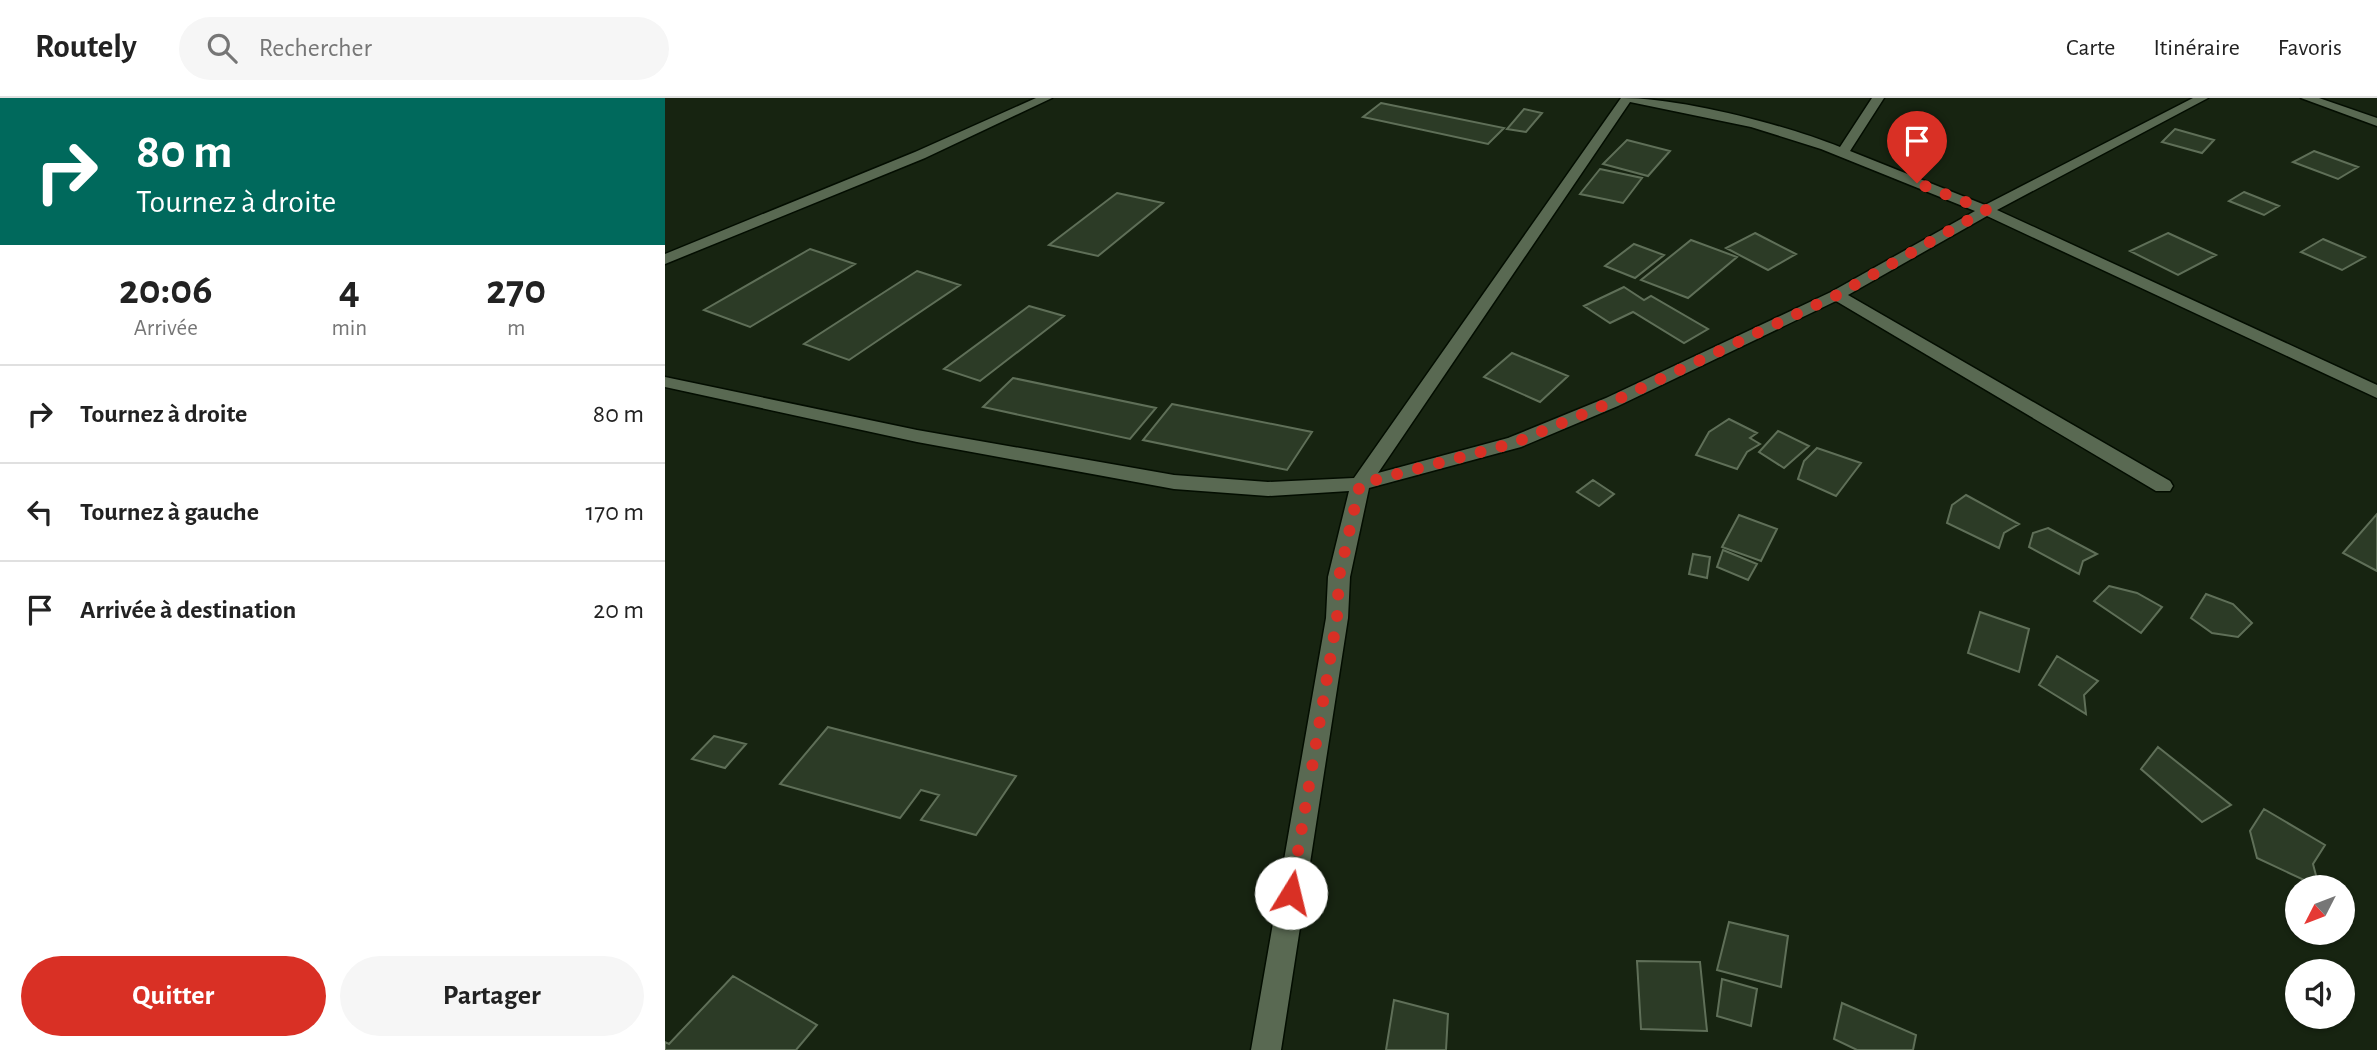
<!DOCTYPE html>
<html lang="fr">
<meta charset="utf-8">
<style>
:root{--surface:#fff;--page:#f6f6f6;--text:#222;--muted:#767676;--line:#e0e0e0;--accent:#d93025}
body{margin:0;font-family:"Alegreya Sans",sans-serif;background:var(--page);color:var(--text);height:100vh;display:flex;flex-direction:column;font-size:26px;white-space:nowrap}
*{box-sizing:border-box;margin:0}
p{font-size:23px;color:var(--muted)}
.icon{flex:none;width:38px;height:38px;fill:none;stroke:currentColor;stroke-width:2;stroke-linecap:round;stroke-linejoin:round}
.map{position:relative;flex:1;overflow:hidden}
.sheet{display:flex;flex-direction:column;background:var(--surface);width:665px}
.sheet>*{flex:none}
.guide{background:#00695c;color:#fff;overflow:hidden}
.needle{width:46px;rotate:228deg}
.buttons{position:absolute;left:1620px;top:777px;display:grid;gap:14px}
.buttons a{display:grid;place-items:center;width:70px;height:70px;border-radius:50%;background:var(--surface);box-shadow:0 2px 5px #0004;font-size:35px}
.pin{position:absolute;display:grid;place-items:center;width:60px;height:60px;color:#fff;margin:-72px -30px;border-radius:50% 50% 50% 0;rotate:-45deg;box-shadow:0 0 7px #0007}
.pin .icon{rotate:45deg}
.me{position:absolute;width:77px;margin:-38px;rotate:9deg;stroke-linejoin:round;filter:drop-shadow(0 0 5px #0008)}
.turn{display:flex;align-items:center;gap:24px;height:147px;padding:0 21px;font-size:32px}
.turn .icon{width:91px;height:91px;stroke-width:2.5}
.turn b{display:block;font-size:49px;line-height:60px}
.eta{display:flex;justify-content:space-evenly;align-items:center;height:119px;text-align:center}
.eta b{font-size:42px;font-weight:700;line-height:49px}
.action{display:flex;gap:14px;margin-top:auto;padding:14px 21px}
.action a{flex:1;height:80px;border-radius:42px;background:var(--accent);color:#fff;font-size:28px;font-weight:700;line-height:80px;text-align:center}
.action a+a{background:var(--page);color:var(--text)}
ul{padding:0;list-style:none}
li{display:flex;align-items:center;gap:21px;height:98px;padding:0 21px;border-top:2px solid var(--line)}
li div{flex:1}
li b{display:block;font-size:26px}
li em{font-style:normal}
header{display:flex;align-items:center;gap:42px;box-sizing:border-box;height:98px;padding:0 35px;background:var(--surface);border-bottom:2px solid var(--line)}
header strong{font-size:33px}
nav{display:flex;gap:38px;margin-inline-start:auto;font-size:24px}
.search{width:490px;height:63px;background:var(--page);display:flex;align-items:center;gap:18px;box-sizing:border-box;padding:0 24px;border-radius:38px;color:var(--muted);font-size:26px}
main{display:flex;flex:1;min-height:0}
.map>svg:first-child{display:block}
</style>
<header>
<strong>Routely</strong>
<div class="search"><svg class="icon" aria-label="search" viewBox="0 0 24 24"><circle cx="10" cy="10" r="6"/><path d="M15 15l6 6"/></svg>Rechercher</div>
<nav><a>Carte</a><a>Itinéraire</a><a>Favoris</a></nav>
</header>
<main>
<section class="sheet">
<div class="guide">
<div class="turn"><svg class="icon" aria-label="right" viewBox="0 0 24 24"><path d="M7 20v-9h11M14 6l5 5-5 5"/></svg><div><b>80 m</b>Tournez à droite</div></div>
</div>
<div class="eta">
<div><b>20:06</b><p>Arrivée</p></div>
<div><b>4</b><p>min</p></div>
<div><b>270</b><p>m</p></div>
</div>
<ul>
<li><svg class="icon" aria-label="right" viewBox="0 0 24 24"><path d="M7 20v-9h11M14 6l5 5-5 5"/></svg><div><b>Tournez à droite</b></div><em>80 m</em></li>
<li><svg class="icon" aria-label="left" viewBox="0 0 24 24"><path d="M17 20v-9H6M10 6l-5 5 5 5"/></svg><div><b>Tournez à gauche</b></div><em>170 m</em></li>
<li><svg class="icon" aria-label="arrive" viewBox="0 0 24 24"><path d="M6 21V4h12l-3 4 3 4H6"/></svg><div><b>Arrivée à destination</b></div><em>20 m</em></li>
</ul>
<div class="action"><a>Quitter</a><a>Partager</a></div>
</section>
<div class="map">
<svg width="1712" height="952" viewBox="0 0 1712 952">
<rect width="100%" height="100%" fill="#172411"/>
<path fill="#2c3b26" stroke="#5f6f58" stroke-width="2" d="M 716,5 L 839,30 L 823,46 L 698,19 Z
M 859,11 L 877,15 L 861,34 L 842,31 Z
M 1510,31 L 1549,42 L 1537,55 L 1497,44 Z
M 962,42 L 1005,53 L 983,78 L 938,66 Z
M 1649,53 L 1693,69 L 1673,81 L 1628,64 Z
M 935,71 L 977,80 L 958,105 L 915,96 Z
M 1579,94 L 1614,108 L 1599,117 L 1564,103 Z
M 452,95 L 498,105 L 433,158 L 384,147 Z
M 1090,135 L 1131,156 L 1103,172 L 1061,150 Z
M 1503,135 L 1551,157 L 1513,177 L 1465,153 Z
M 1658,141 L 1700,159 L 1677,172 L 1636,154 Z
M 1026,142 L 1072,159 L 1023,200 L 976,182 Z
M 969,146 L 999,157 L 970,180 L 940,168 Z
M 145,151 L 190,166 L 85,229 L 39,212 Z
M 252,173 L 295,187 L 184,262 L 139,246 Z
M 959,189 L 979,202 L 986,198 L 1043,231 L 1019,245 L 968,214 L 945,225 L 919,208 Z
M 364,208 L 399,218 L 315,283 L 279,271 Z
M 847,255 L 903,278 L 875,304 L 819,279 Z
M 348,280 L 491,310 L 465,341 L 318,309 Z
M 507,306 L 647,334 L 622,372 L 478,342 Z
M 1064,321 L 1092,335 L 1085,340 L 1095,346 L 1082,354 L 1072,371 L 1031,357 L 1044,334 Z
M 1113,333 L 1144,348 L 1119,370 L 1094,354 Z
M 1152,350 L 1196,365 L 1171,398 L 1133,381 L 1139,363 Z
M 928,382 L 949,396 L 934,408 L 912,394 Z
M 1301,397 L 1354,426 L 1339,435 L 1334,450 L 1282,425 L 1287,407 Z
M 1712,416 L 1712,473 L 1678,455 Z
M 1074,417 L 1112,431 L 1096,463 L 1057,449 Z
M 1383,430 L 1432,456 L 1418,463 L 1414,476 L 1364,449 L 1368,435 Z
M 1058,452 L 1092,466 L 1083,482 L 1052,469 Z
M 1028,456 L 1045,459 L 1042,480 L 1024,476 Z
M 1444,488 L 1472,495 L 1497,509 L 1476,535 L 1429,503 Z
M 1541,496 L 1568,506 L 1587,525 L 1573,539 L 1547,535 L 1526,520 Z
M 1315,514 L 1364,531 L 1354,574 L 1303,555 Z
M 1392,558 L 1433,583 L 1419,597 L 1421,616 L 1374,587 Z
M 163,629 L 351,678 L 311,737 L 256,722 L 274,697 L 256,692 L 235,720 L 115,686 Z
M 49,638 L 81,646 L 60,670 L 27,661 Z
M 1493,649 L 1566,707 L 1537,724 L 1476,671 Z
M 1599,711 L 1660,747 L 1648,766 L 1654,789 L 1592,760 L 1585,733 Z
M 1064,824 L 1123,838 L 1116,889 L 1052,872 Z
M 972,863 L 1035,864 L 1042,933 L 976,931 Z
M 68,878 L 152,927 L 131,952 L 0,952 L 0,944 L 4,946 Z
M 1057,881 L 1092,891 L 1086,928 L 1052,918 Z
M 729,902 L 783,916 L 781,952 L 721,952 Z
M 1177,905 L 1251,937 L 1248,952 L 1192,952 L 1169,941 Z"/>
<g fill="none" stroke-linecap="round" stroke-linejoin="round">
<defs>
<path id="street" d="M 371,0 L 387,0 L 260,60 L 0,166 L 0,156 L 250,54 Z
M 956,0 C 1017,0 1117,26 1175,49 L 1207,0 L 1219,0 L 1185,53 L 1320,107 L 1528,0 L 1543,0 L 1332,112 L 1712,287 L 1712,300 L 1322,118 L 1183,197 L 1505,383 L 1508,388 L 1505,393 L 1491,393 L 1171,203 L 953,308 L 856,349 L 704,390 L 685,479 L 683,520 L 616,952 L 586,952 L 661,520 L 663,479 L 684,393 L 603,398 L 509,391 L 252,344 L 0,289 L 0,279 L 252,332 L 509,377 L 603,384 L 689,380 ZM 965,4 L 1086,29 L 1156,51 L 1310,113 L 1166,194 L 941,300 L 843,340 L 713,375 Z
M 1636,0 L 1654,0 L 1712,20 L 1712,28 Z"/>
</defs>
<use href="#street" stroke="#030d00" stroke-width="3"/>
<use href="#street" fill="#596952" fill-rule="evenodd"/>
</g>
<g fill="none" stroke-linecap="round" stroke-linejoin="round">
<path stroke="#d93025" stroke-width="12" stroke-dasharray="0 21.6" d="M 626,795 L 672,520 L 674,479 L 695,386 L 849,345 L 947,304 L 1172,197 L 1321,112 L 1252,85"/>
</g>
</svg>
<div class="buttons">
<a><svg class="needle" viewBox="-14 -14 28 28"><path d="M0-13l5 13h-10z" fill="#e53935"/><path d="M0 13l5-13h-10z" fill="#767676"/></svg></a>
<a><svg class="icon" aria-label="sound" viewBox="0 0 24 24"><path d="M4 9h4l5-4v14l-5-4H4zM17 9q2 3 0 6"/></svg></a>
</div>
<div class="pin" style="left:1252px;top:85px;background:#d93025"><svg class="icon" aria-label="arrive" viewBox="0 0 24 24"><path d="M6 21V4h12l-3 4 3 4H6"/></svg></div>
<svg class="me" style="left:626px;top:795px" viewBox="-20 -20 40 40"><circle r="19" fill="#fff"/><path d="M0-13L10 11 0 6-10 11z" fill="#d93025"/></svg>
</div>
</main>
